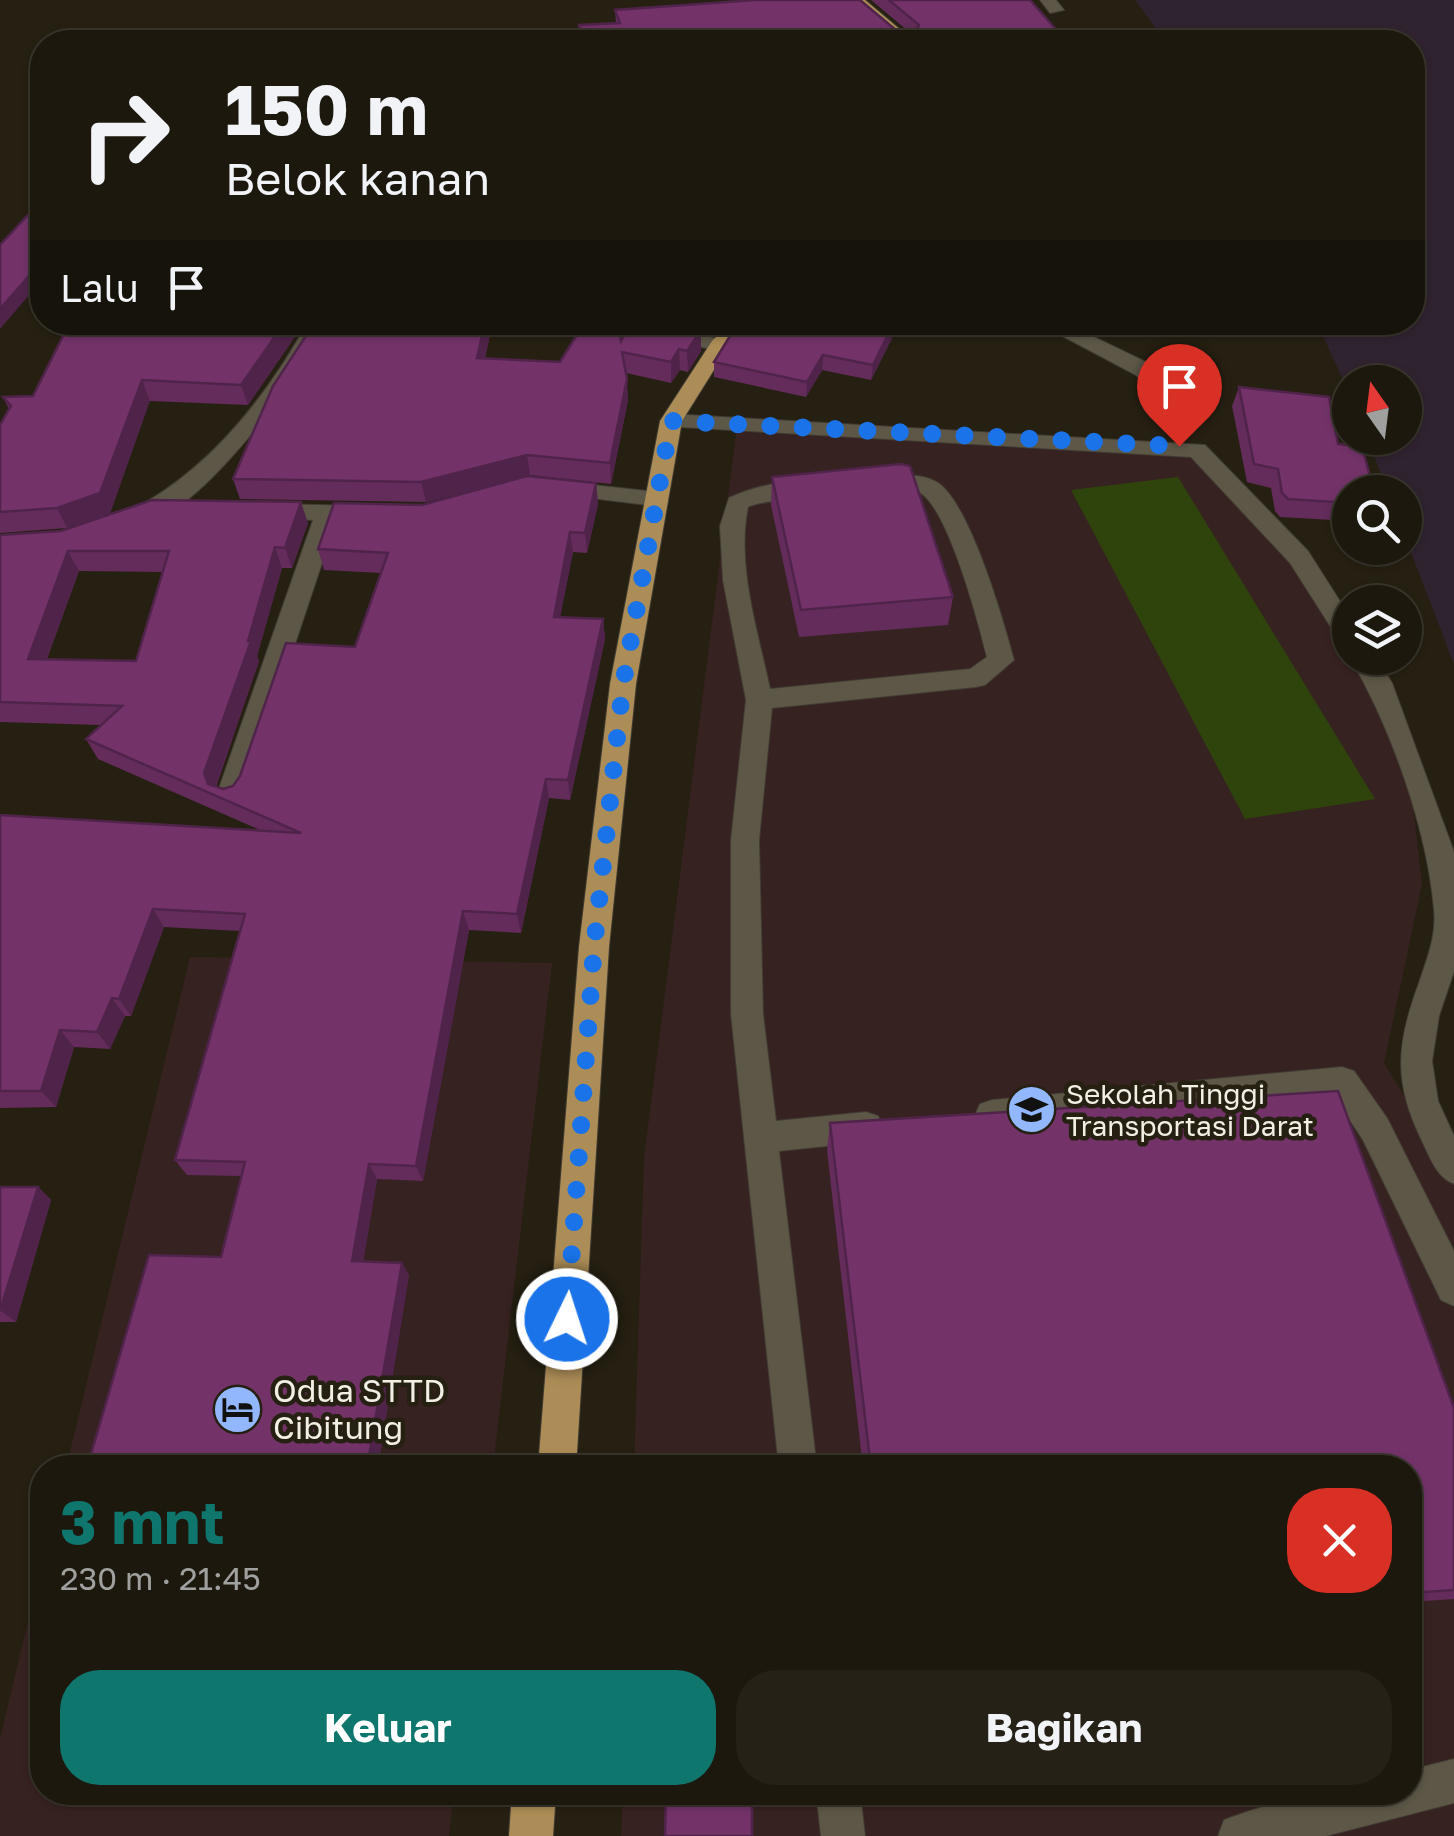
<!DOCTYPE html>
<html lang="id">
<meta charset="utf-8">
<style>
:root{--surface:#1c180e;--page:#252117;--text:#f1f3f6;--muted:#a0a09e;--line:#3a372e;--accent:#0f766e}
body{margin:0;font-family:"Golos Text",sans-serif;background:var(--page);color:var(--text);height:100vh;display:flex;flex-direction:column;font-size:38px;white-space:nowrap}
*{box-sizing:border-box;margin:0}
p{font-size:32px;color:var(--muted)}
.icon{flex:none;width:55px;height:55px;fill:none;stroke:currentColor;stroke-width:2;stroke-linecap:round;stroke-linejoin:round}
.map{position:relative;flex:1;overflow:hidden}
.panel{position:absolute;left:30px;top:1455px;width:1392px;height:350px;display:flex;flex-direction:column;background:var(--surface);border-radius:40px;box-shadow:0 2px 8px #0004,0 0 0 2px var(--line)}
.panel>*{flex:none}
.guide{position:absolute;left:30px;top:30px;width:1395px;height:305px;border-radius:40px;box-shadow:0 2px 8px #0004,0 0 0 2px var(--line);background:#1c180e;color:var(--text);overflow:hidden}
.needle{width:65px;rotate:346deg}
.buttons{position:absolute;left:1332px;top:365px;display:grid;gap:20px}
.buttons a{display:grid;place-items:center;width:90px;height:90px;border-radius:50%;background:var(--surface);box-shadow:0 2px 8px #0004,0 0 0 2px var(--line);font-size:50px}
.pin{position:absolute;display:grid;place-items:center;width:85px;height:85px;color:#fff;margin:-102px -42px;border-radius:50% 50% 50% 0;rotate:-45deg;box-shadow:0 0 10px #0007}
.pin .icon{rotate:45deg}
.me{position:absolute;width:110px;margin:-55px;rotate:4deg;stroke-linejoin:round;filter:drop-shadow(0 0 8px #0008)}
.turn{display:flex;align-items:center;gap:35px;height:210px;padding:0 30px;font-size:45px}
.turn .icon{width:130px;height:130px;stroke-width:2.5}
.turn b{display:block;font-size:70px;line-height:85px}
.then{display:flex;align-items:center;height:95px;padding:0 30px;background:#0003;gap:20px;font-size:38px}
.round{display:grid;place-items:center;flex:none;width:105px;height:105px;border-radius:40px;background:var(--page)}
.overview{display:flex;align-items:center;justify-content:space-between;height:170px;padding:0 30px}
h1{font-size:60px;font-weight:700;line-height:75px;color:var(--accent)}
.button{display:flex;gap:20px;margin-top:auto;padding:20px 30px}
.button a{flex:1;height:115px;border-radius:40px;background:var(--accent);color:#fff;font-size:40px;font-weight:700;line-height:115px;text-align:center}
.button a+a{background:var(--page);color:var(--text)}
.map>svg:first-child{display:block}
</style>
<div class="map">
<svg width="1454" height="1836" viewBox="0 0 1454 1836">
<rect width="100%" height="100%" fill="#262012"/>
<path fill="#302330" d="M 1135,0 L 1454,0 L 1454,664 L 1405,537 L 1405,492 L 1388,492 L 1367,438 L 1405,438 L 1405,382 L 1350,382 L 1350,395 L 1317,323 L 1412,322 L 1412,42 L 1166,42 Z"/>
<path fill="#362221" d="M 737,426 L 1185,449 L 1299,545 L 1350,645 L 1350,658 L 1356,658 L 1408,764 L 1422,884 L 1384,1063 L 1454,1179 L 1454,1836 L 621,1836 L 623,1793 L 1410,1792 L 1410,1468 L 634,1467 L 644,1158 Z
M 190,957 L 552,963 L 493,1467 L 66,1468 Z
M 42,1564 L 42,1792 L 454,1793 L 449,1836 L 0,1836 L 0,1738 Z"/>
<path fill="#2f440c" d="M 1178,477 L 1375,799 L 1245,819 L 1071,490 Z"/>
<g fill="none" stroke-linecap="round" stroke-linejoin="round">
<defs>
<path id="minor" d="M 1040,0 L 1056,0 L 1064,10 L 1050,13 Z
M 308,322 L 329,322 C 303,370 186,541 124,524 L 120,519 L 124,514 C 206,474 264,401 308,322 Z
M 605,322 L 645,322 L 726,341 L 729,345 L 719,351 L 608,326 Z
M 1036,322 L 1063,322 L 1150,364 L 1199,401 L 1196,406 L 1180,406 L 1134,374 Z
M 671,414 L 1205,445 L 1308,551 L 1350,617 L 1350,646 L 1341,643 L 1290,563 L 1191,457 L 663,426 L 660,421 Z
M 903,475 C 916,475 931,477 941,485 C 972,512 1003,619 1014,660 L 985,685 L 976,687 L 772,708 L 759,840 L 763,1014 L 776,1121 L 866,1112 L 878,1116 L 883,1127 L 878,1138 L 866,1142 L 779,1151 L 817,1468 L 779,1468 L 731,1014 L 731,840 L 746,700 L 723,580 L 720,526 L 729,498 C 749,488 805,472 822,489 C 806,504 769,497 748,507 C 736,566 758,631 770,689 L 970,669 L 987,657 C 979,625 947,502 917,491 C 899,484 878,499 864,484 L 876,477 Z
M 557,481 L 656,492 L 668,499 L 656,506 L 549,493 L 545,488 Z
M 266,504 L 370,506 L 382,514 L 370,522 L 336,521 L 245,794 L 241,802 L 231,805 L 221,802 L 217,794 L 313,520 L 258,517 L 254,512 L 258,507 Z
M 1350,658 L 1376,658 L 1392,683 L 1454,852 L 1454,971 L 1439,1016 L 1432,1061 L 1438,1101 L 1454,1136 L 1454,1184 C 1437,1177 1431,1160 1423,1143 C 1393,1083 1396,1045 1419,983 C 1427,959 1437,935 1434,909 C 1427,829 1391,727 1350,658 Z
M 1342,1067 L 1354,1071 L 1387,1118 L 1454,1251 L 1454,1306 L 1441,1300 L 1363,1140 L 1334,1096 L 992,1130 L 980,1126 L 975,1115 L 980,1104 L 992,1100 Z
M 1454,1759 L 1454,1803 L 1326,1836 L 1218,1836 L 1224,1820 C 1289,1794 1342,1792 1410,1792 L 1410,1770 Z
M 816,1792 L 860,1792 L 865,1836 L 821,1836 Z"/>
<path id="major" d="M 848,0 L 865,0 L 915,42 L 898,42 Z
M 731,322 L 753,322 L 727,349 L 682,421 L 636,684 L 609,947 L 576,1468 L 538,1468 L 579,947 L 610,684 L 660,421 L 712,341 Z
M 512,1792 L 556,1792 L 553,1836 L 509,1836 Z"/>
</defs>
<use href="#minor" stroke="#413c33" stroke-width="2"/>
<use href="#major" stroke="#413c33" stroke-width="2"/>
<use href="#minor" fill="#5d5747" fill-rule="evenodd"/>
<use href="#major" fill="#ac8d57" fill-rule="evenodd"/>
</g>
<path fill="#632c5a" fill-rule="evenodd" d="M 871,0 L 1030,0 L 1067,42 L 616,23 L 615,10 L 908,31 Z
M 305,322 L 248,405 L 150,401 L 67,528 L 0,533 L 0,425 L 9,409 L 3,397 L 33,396 Z
M 314,322 L 493,322 L 485,358 L 560,362 L 621,341 L 631,322 L 726,322 L 713,334 L 701,331 L 701,351 L 688,372 L 680,370 L 671,383 L 626,373 L 628,400 L 611,484 L 530,475 L 426,502 L 240,499 L 233,479 Z
M 743,322 L 900,322 L 871,380 L 822,370 L 806,397 L 714,377 L 714,362 Z
M 1239,387 L 1338,444 L 1350,492 L 1350,521 L 1280,517 L 1275,511 L 1271,488 L 1247,482 L 1232,406 Z
M 772,477 L 953,597 L 948,625 L 799,637 L 771,505 Z
M 596,483 L 598,504 L 587,553 L 573,552 L 560,617 L 603,619 L 605,639 L 570,800 L 549,798 L 521,933 L 469,930 L 423,1181 L 377,1179 L 363,1261 L 402,1263 L 409,1276 L 221,1257 L 241,1176 L 187,1175 L 175,1160 L 240,931 L 164,927 L 131,1016 L 125,1016 L 110,1049 L 74,1047 L 56,1107 L 0,1108 L 0,815 L 260,830 L 98,759 L 86,739 L 101,725 L 0,722 L 0,535 L 308,523 L 292,568 L 282,568 L 257,656 L 259,661 L 216,787 L 223,789 L 233,786 L 355,647 L 381,573 L 324,570 L 318,549 L 422,505 ZM 79,571 L 163,572 L 136,661 L 47,659 Z
M 830,1123 L 1454,1408 L 1454,1599 L 1410,1602 L 1410,1468 L 863,1468 L 827,1150 Z
M 0,1187 L 38,1187 L 51,1200 L 16,1322 L 0,1322 Z"/>
<path fill="#50244a" d="M 42,261 L 42,280 L 0,329 L 0,309 Z
M 285,322 L 305,322 L 248,405 L 241,385 Z
M 485,322 L 493,322 L 480,378 L 477,358 Z
M 713,322 L 726,322 L 713,334 Z
M 894,322 L 900,322 L 871,380 L 873,365 Z
M 701,330 L 701,351 L 688,372 L 687,351 Z
M 679,349 L 680,370 L 671,383 L 671,362 Z
M 823,355 L 822,370 L 806,397 L 807,382 Z
M 627,379 L 628,400 L 611,484 L 610,463 Z
M 142,380 L 150,401 L 110,514 L 67,528 L 57,508 Z
M 527,455 L 530,475 L 426,502 L 421,482 Z
M 596,483 L 598,504 L 587,553 L 585,533 Z
M 301,502 L 308,523 L 292,568 L 285,548 Z
M 570,532 L 573,552 L 556,637 L 554,617 Z
M 275,547 L 282,568 L 257,656 L 259,661 L 213,794 L 204,773 L 248,641 Z
M 68,551 L 79,571 L 39,679 L 28,659 Z
M 603,619 L 605,639 L 570,800 L 568,780 Z
M 546,779 L 549,798 L 521,933 L 517,914 Z
M 153,909 L 164,927 L 131,1016 L 119,999 Z
M 463,911 L 469,930 L 423,1181 L 416,1166 Z
M 112,998 L 125,1016 L 110,1049 L 97,1032 Z
M 60,1030 L 74,1047 L 56,1107 L 41,1091 Z
M 369,1164 L 377,1179 L 361,1275 L 352,1261 Z
M 38,1187 L 51,1200 L 16,1322 L 1,1311 Z
M 402,1263 L 409,1276 L 378,1468 L 367,1468 Z"/>
<path fill="#733369" stroke="#50244a" stroke-width="2.5" fill-rule="evenodd" d="M 755,0 L 860,0 L 897,31 L 916,31 L 919,25 L 889,0 L 1030,0 L 1067,42 L 582,42 L 579,25 L 620,23 L 615,10 Z
M 42,200 L 42,261 L 0,309 L 0,245 Z
M 70,322 L 285,322 L 241,385 L 142,380 L 100,493 L 57,508 L 0,512 L 0,425 L 11,406 L 3,397 L 33,396 Z
M 315,322 L 485,322 L 477,358 L 560,362 L 585,322 L 618,322 L 621,341 L 631,322 L 666,322 L 701,330 L 687,351 L 679,349 L 671,362 L 622,352 L 627,379 L 610,463 L 527,455 L 421,482 L 233,479 L 273,386 Z
M 743,322 L 894,322 L 873,365 L 823,355 L 807,382 L 714,362 L 730,336 Z
M 1239,387 L 1329,397 L 1338,444 L 1362,446 L 1374,492 L 1350,492 L 1350,503 L 1288,499 L 1282,493 L 1278,469 L 1254,464 Z
M 901,464 L 910,466 L 953,597 L 801,610 L 772,477 Z
M 527,476 L 596,483 L 585,533 L 570,532 L 554,617 L 603,619 L 568,780 L 546,779 L 517,914 L 463,911 L 416,1166 L 369,1164 L 352,1261 L 402,1263 L 367,1468 L 87,1468 L 149,1255 L 221,1257 L 245,1162 L 175,1160 L 245,914 L 153,909 L 119,999 L 112,998 L 97,1032 L 60,1030 L 41,1091 L 0,1091 L 0,815 L 301,833 L 86,739 L 122,706 L 0,702 L 0,535 L 61,531 L 152,500 L 301,502 L 285,548 L 275,547 L 248,641 L 251,641 L 204,773 L 208,784 L 223,789 L 233,786 L 240,776 L 286,643 L 355,647 L 388,553 L 318,549 L 334,503 L 422,505 ZM 68,551 L 169,551 L 136,661 L 28,659 Z
M 1338,1091 L 1454,1408 L 1454,1590 L 1410,1593 L 1410,1468 L 871,1468 L 830,1123 Z
M 0,1187 L 38,1187 L 0,1311 Z
M 666,1792 L 752,1792 L 752,1836 L 665,1836 Z"/>
<g fill="none" stroke-linecap="round" stroke-linejoin="round">
<path stroke="#1a73e8" stroke-width="18" stroke-dasharray="0 32.4" d="M 567,1319 L 594,947 L 623,684 L 671,421 L 1179,446"/>
</g>
<defs>
<symbol id="university-disc" viewBox="-11 -11 22 22"><circle r="9.5" fill="#92b7fd" stroke="#262012"/><path d="M0-5L7-2L0 1L-7-2ZM-4 1L0 2.5L4 1V4Q0 6-4 4Z" fill="#111"/></symbol>
<symbol id="hotel-disc" viewBox="-11 -11 22 22"><circle r="9.5" fill="#92b7fd" stroke="#262012"/><path d="M-6-4.5h1.5V1H6V5H4.5V3h-9V5H-6ZM-4 0a1.8 1.8 0 1 1 3.6 0ZM.5 0V-2.5h3Q6-2.5 6 0Z" fill="#111"/></symbol>
</defs>
<g fill-rule="evenodd">
<use href="#university-disc" x="1004" y="1082" width="55" height="55"/>
<use href="#hotel-disc" x="210" y="1382" width="55" height="55"/>
</g>
<g text-anchor="middle" stroke-width="9" stroke-linejoin="round" paint-order="stroke">
<g font-size="28" fill="#f2efe5" stroke="#262012" text-anchor="start">
<text x="1066" y="1104">Sekolah Tinggi<tspan x="1066" dy="32">Transportasi Darat</tspan></text>
</g>
<g font-size="32" fill="#f2efe5" stroke="#262012" text-anchor="start">
<text x="273" y="1402">Odua STTD<tspan x="273" dy="37">Cibitung</tspan></text>
</g>
</g>
</svg>
<div class="buttons">
<a><svg class="needle" viewBox="-14 -14 28 28"><path d="M0-13l5 13h-10z" fill="#e53935"/><path d="M0 13l5-13h-10z" fill="#a0a09e"/></svg></a>
<a><svg class="icon" aria-label="search" viewBox="0 0 24 24"><circle cx="10" cy="10" r="6"/><path d="M15 15l6 6"/></svg></a>
<a><svg class="icon" aria-label="layers" viewBox="0 0 24 24"><path d="M12 4l9 5-9 5-9-5zM3 14l9 5 9-5"/></svg></a>
</div>
<div class="pin" style="left:1179px;top:446px;background:#d93025"><svg class="icon" aria-label="arrive" viewBox="0 0 24 24"><path d="M6 21V4h12l-3 4 3 4H6"/></svg></div>
<svg class="me" style="left:567px;top:1319px" viewBox="-20 -20 40 40"><circle r="17" fill="#1a73e8" stroke="#fff" stroke-width="3"/><path d="M0-11L8 9 0 5-8 9z" fill="#fff"/></svg>
<div class="guide">
<div class="turn"><svg class="icon" aria-label="right" viewBox="0 0 24 24"><path d="M7 20v-9h11M14 6l5 5-5 5"/></svg><div><b>150 m</b>Belok kanan</div></div>
<div class="then">Lalu<svg class="icon" aria-label="arrive" viewBox="0 0 24 24"><path d="M6 21V4h12l-3 4 3 4H6"/></svg></div>
</div>
<section class="panel">
<div class="overview"><div><h1>3 mnt</h1><p>230 m · 21:45</p></div><a class="round" style="background:#d93025;color:#fff"><svg class="icon" aria-label="close" viewBox="0 0 24 24"><path d="M6 6l12 12M18 6L6 18"/></svg></a></div>
<div class="button"><a>Keluar</a><a>Bagikan</a></div>
</section>
</div>
